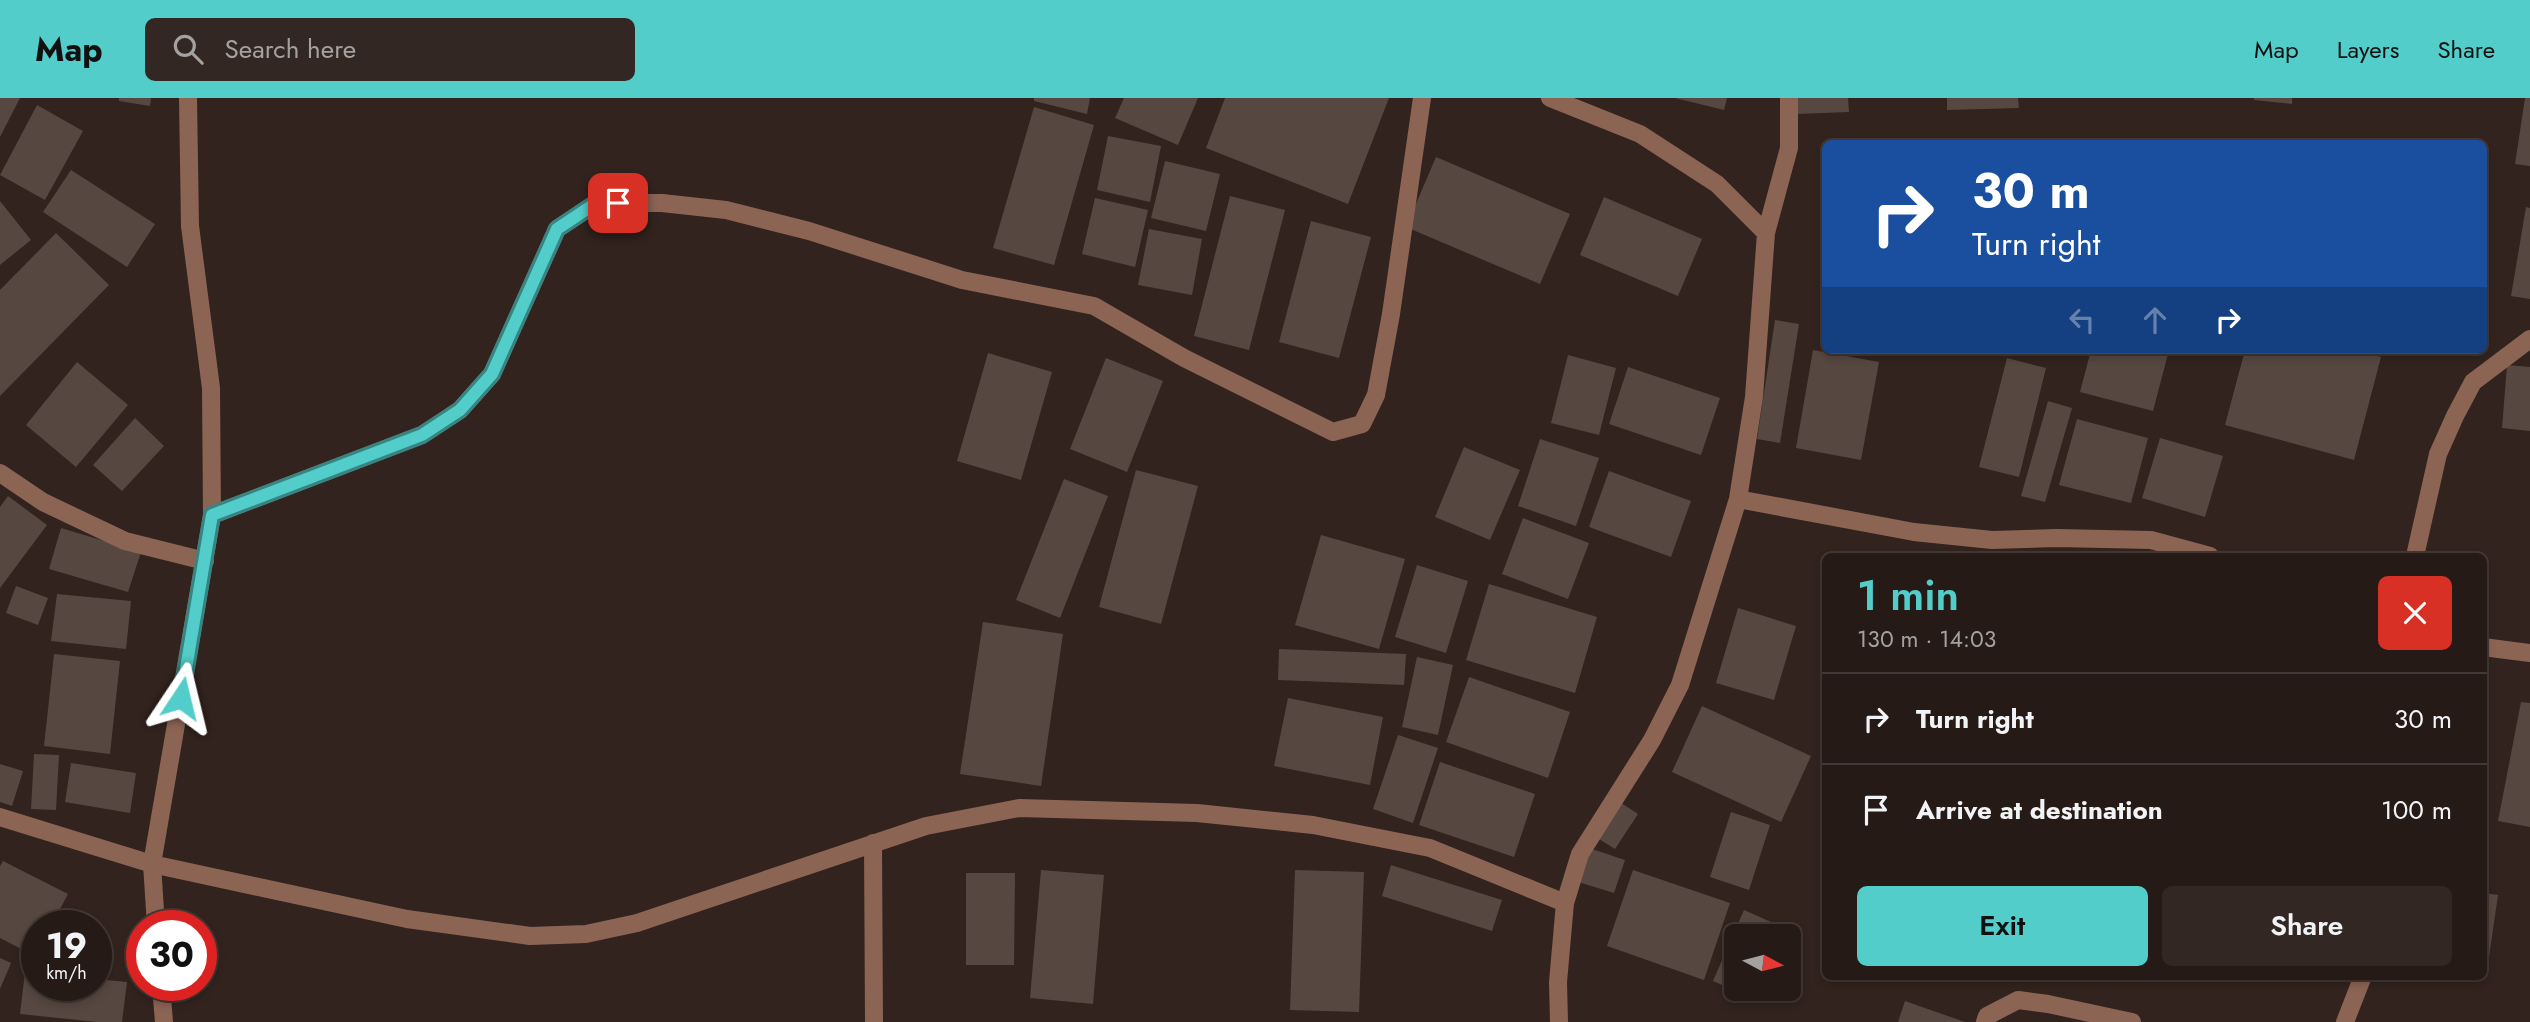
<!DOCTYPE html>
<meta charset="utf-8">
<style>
:root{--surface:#261a16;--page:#322723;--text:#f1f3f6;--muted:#a4a1a1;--line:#423835;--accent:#53cdc9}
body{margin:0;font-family:Jost,sans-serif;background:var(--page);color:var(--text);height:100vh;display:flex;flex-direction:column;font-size:26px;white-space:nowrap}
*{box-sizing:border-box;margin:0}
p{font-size:23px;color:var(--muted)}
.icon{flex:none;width:38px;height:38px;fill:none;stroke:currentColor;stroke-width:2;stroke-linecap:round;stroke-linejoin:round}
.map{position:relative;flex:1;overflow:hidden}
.drawer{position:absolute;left:1822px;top:455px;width:665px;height:427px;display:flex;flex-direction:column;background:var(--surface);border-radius:10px;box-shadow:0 4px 10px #0003,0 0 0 2px var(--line)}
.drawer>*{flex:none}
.hud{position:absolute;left:1822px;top:42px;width:665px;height:214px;border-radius:10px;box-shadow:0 4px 10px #0003,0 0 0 2px var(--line);background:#1a4fa0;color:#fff;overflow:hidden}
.needle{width:46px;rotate:97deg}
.tools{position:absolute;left:1724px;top:826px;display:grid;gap:14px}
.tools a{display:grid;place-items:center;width:77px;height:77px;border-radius:10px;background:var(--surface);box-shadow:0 4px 10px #0003,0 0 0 2px var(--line);font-size:35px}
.speed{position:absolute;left:21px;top:812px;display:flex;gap:14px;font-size:35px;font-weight:700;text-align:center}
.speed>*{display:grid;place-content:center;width:91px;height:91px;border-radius:50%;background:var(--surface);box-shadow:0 4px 10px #0003,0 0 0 2px var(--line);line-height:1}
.speed small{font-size:18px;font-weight:400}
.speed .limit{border:10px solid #d22;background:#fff;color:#111}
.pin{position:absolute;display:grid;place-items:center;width:60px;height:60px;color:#fff;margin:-30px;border-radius:14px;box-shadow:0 4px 10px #0006}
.me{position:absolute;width:77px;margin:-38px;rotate:10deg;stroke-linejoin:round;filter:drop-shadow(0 0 5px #0008)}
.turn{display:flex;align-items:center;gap:24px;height:147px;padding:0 35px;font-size:32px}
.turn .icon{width:91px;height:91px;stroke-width:2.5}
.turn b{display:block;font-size:49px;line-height:60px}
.lanes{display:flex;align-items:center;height:66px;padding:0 35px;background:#0003;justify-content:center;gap:35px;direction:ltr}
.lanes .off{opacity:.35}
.round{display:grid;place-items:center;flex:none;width:74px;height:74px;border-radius:10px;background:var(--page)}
.summary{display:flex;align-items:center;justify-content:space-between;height:119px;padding:0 35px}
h1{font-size:42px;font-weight:600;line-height:52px;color:var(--accent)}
.cta{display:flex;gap:14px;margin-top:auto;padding:14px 35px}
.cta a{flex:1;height:80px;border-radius:10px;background:var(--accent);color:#111;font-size:28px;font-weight:600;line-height:80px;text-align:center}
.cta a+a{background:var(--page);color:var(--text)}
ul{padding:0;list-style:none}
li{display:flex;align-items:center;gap:21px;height:91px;padding:0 35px;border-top:2px solid var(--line)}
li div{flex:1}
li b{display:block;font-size:26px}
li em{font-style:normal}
header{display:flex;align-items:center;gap:42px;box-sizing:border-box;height:98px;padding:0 35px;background:var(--accent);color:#111}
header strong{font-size:33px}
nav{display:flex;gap:38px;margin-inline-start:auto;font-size:24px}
.search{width:490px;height:63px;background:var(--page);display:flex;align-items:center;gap:18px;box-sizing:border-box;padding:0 24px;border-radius:10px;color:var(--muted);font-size:26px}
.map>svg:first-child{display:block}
</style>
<header>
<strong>Map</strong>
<div class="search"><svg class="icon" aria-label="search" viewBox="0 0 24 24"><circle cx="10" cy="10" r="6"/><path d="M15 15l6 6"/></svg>Search here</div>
<nav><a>Map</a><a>Layers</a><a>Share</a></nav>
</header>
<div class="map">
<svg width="2530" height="924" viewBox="0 0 2530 924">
<rect width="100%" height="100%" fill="#32231e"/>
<path fill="#574741" d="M 0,0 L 20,0 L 0,39 Z
M 119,0 L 151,0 L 150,8 L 119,3 Z
M 1034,0 L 1090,0 L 1087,16 L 1034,3 Z
M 1124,0 L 1198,0 L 1178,47 L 1115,20 Z
M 1225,0 L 1389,0 L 1348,106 L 1206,50 Z
M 1675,0 L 1727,0 L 1724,12 Z
M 1797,0 L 1848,0 L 1849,14 L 1797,16 Z
M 1947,0 L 2018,0 L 2019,10 L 1947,12 Z
M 2254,0 L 2292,0 L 2292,6 L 2254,2 Z
M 2525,0 L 2530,0 L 2530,68 L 2515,66 Z
M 37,7 L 83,33 L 45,102 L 0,77 Z
M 1034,9 L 1094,27 L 1054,167 L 993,150 Z
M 1108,38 L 1161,48 L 1150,104 L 1097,92 Z
M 1436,59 L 1570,116 L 1540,186 L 1406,129 Z
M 1165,63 L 1220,76 L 1206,133 L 1151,120 Z
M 71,72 L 155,126 L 127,169 L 43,114 Z
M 1230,98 L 1285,112 L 1249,252 L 1194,238 Z
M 1604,99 L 1702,141 L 1678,198 L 1580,157 Z
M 1095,100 L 1148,112 L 1135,169 L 1082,156 Z
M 0,103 L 31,142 L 0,167 Z
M 2526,109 L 2530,110 L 2530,201 L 2511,198 Z
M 1311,123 L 1371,139 L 1339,260 L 1279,244 Z
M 1149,131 L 1202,141 L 1192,197 L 1138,187 Z
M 56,135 L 109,187 L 0,298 L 0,192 Z
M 1775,222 L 1799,226 L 1780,345 L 1757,341 Z
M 1813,252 L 1879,264 L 1861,362 L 1796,350 Z
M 2091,252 L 2169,252 L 2153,313 L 2080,294 Z
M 2245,252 L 2354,252 L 2381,259 L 2354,362 L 2225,327 Z
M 988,255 L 1052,274 L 1021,382 L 957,363 Z
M 1568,257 L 1616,270 L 1599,337 L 1551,325 Z
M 1106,260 L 1163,283 L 1127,374 L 1070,351 Z
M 2007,260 L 2046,270 L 2019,379 L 1979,369 Z
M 77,264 L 128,307 L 76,369 L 26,327 Z
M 2507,267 L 2530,269 L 2530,333 L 2502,330 Z
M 1628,269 L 1720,300 L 1701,357 L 1609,326 Z
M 2048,303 L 2072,310 L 2045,404 L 2021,398 Z
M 135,320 L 164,348 L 122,393 L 93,367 Z
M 2077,321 L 2148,340 L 2131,405 L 2059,387 Z
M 2160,340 L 2223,358 L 2205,419 L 2142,400 Z
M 1540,341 L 1599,360 L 1576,428 L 1518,408 Z
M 1464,349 L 1520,372 L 1490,442 L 1435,419 Z
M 1136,372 L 1198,388 L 1161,526 L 1099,509 Z
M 1609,373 L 1691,403 L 1671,459 L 1589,429 Z
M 1064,381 L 1108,398 L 1060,520 L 1016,502 Z
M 8,398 L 47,427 L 0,490 L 0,409 Z
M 1523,420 L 1589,445 L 1568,501 L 1502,476 Z
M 61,430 L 141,454 L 128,494 L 49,471 Z
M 1321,437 L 1405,461 L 1379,551 L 1295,527 Z
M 1417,467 L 1468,483 L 1446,555 L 1395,539 Z
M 1489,486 L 1597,519 L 1575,595 L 1466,562 Z
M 16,488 L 48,500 L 38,527 L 6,515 Z
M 57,496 L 131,503 L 126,551 L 51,543 Z
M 1738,510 L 1796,528 L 1774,602 L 1716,585 Z
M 983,524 L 1063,536 L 1041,688 L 960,676 Z
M 1279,551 L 1406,556 L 1404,587 L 1278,582 Z
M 54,556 L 120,563 L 110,656 L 44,648 Z
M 1417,559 L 1453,567 L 1438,637 L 1402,629 Z
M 1469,579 L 1570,614 L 1548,680 L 1446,644 Z
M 1288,600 L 1383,619 L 1370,687 L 1274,668 Z
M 2521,604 L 2530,605 L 2530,729 L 2498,723 Z
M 1702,608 L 1811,658 L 1781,724 L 1672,674 Z
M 1398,637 L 1438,650 L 1413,725 L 1373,711 Z
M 34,656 L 59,657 L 56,712 L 31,711 Z
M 1440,664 L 1535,696 L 1514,759 L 1419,727 Z
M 71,665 L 136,675 L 130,715 L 65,704 Z
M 0,666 L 23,673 L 12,708 L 0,704 Z
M 1618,703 L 1638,716 L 1615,751 L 1594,738 Z
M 1731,714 L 1770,727 L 1749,792 L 1710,779 Z
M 1586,749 L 1625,762 L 1614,795 L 1575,783 Z
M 3,763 L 68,796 L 51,828 L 37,828 L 35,858 L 0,840 L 0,768 Z
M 1391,767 L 1502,802 L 1492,833 L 1382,798 Z
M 1041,772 L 1104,777 L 1093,906 L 1030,900 Z
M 1295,772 L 1364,774 L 1359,914 L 1290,912 Z
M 1633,772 L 1730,805 L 1704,882 L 1607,848 Z
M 966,775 L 1015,775 L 1014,867 L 966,867 Z
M 2483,795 L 2498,797 L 2489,859 L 2483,859 Z
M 1744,812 L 1782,829 L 1779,838 L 1736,838 L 1736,891 L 1756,891 L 1752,900 L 1713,883 Z
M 0,860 L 11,865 L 0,891 Z
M 25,874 L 37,875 L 37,887 L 96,887 L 96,881 L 127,884 L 122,924 L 97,924 L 20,916 Z
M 1905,903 L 1965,924 L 1898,924 Z"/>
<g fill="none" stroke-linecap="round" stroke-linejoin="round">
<path stroke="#8c6454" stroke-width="18" d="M 1550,0 L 1640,36 L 1717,86 L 1766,135
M 0,375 L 43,404 L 125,443 L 205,463
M 1738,401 L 1914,434 L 1992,442 L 2057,440 L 2151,442 L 2210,458
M 212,417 L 422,337 L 460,312 L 492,276 L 557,131 L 596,105 L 662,105 L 726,112 L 809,133 L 962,182 L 1094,208 L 1184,260 L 1333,334 L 1362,326 L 1376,297 L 1391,216 L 1422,0
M 2415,458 L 2438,356 L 2455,318 L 2473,284 L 2530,241
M 2483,549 L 2530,555
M 0,719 L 152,766 L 407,821 L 530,838 L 586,836 L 637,825 L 926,728 L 1019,710 L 1197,715 L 1313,727 L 1430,750 L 1565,805
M 873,745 L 874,924
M 156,828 L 152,766 L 212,417 L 211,290 L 190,128 L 188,0
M 161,887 L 164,924
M 1559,924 L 1558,884 L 1565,805 L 1580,756 L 1652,642 L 1680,587 L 1738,401 L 1754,299 L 1766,135 L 1789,50 L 1789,0
M 1985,924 L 1987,918 L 2018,902 L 2048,906 L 2132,924
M 2345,924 L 2363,878"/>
</g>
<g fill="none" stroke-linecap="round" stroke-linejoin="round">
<defs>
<path id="route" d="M 181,600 L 212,417 L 422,337 L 460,312 L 492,276 L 557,131 L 596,105 L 618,105"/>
</defs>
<use href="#route" stroke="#368583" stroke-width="18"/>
<use href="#route" stroke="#53cdc9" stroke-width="12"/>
</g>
</svg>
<div class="tools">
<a><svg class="needle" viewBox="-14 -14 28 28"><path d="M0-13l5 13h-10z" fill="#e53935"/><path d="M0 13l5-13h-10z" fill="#a4a1a1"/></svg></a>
</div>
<div class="speed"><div>19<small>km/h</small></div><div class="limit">30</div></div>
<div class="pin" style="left:618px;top:105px;background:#d93025"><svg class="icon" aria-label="arrive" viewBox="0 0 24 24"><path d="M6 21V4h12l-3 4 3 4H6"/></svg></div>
<svg class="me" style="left:181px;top:600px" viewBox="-20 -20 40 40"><path d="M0-17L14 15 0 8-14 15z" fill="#53cdc9" stroke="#fff" stroke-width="4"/></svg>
<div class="hud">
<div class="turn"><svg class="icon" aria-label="right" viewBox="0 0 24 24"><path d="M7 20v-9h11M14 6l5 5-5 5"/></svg><div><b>30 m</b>Turn right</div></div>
<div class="lanes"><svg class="icon off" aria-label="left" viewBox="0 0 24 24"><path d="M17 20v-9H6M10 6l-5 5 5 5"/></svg><svg class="icon off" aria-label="ahead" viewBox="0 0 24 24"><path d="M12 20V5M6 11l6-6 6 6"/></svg><svg class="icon" aria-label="right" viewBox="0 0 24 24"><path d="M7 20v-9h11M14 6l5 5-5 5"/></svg></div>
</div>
<section class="drawer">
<div class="summary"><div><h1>1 min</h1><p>130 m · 14:03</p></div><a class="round" style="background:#d93025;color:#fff"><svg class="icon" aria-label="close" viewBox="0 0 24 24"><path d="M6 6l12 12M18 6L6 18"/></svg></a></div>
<ul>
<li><svg class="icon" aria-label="right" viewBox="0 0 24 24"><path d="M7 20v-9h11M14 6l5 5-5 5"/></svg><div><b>Turn right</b></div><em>30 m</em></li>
<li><svg class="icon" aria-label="arrive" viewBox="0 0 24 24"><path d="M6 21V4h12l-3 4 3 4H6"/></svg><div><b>Arrive at destination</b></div><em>100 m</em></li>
</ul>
<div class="cta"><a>Exit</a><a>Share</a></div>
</section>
</div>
